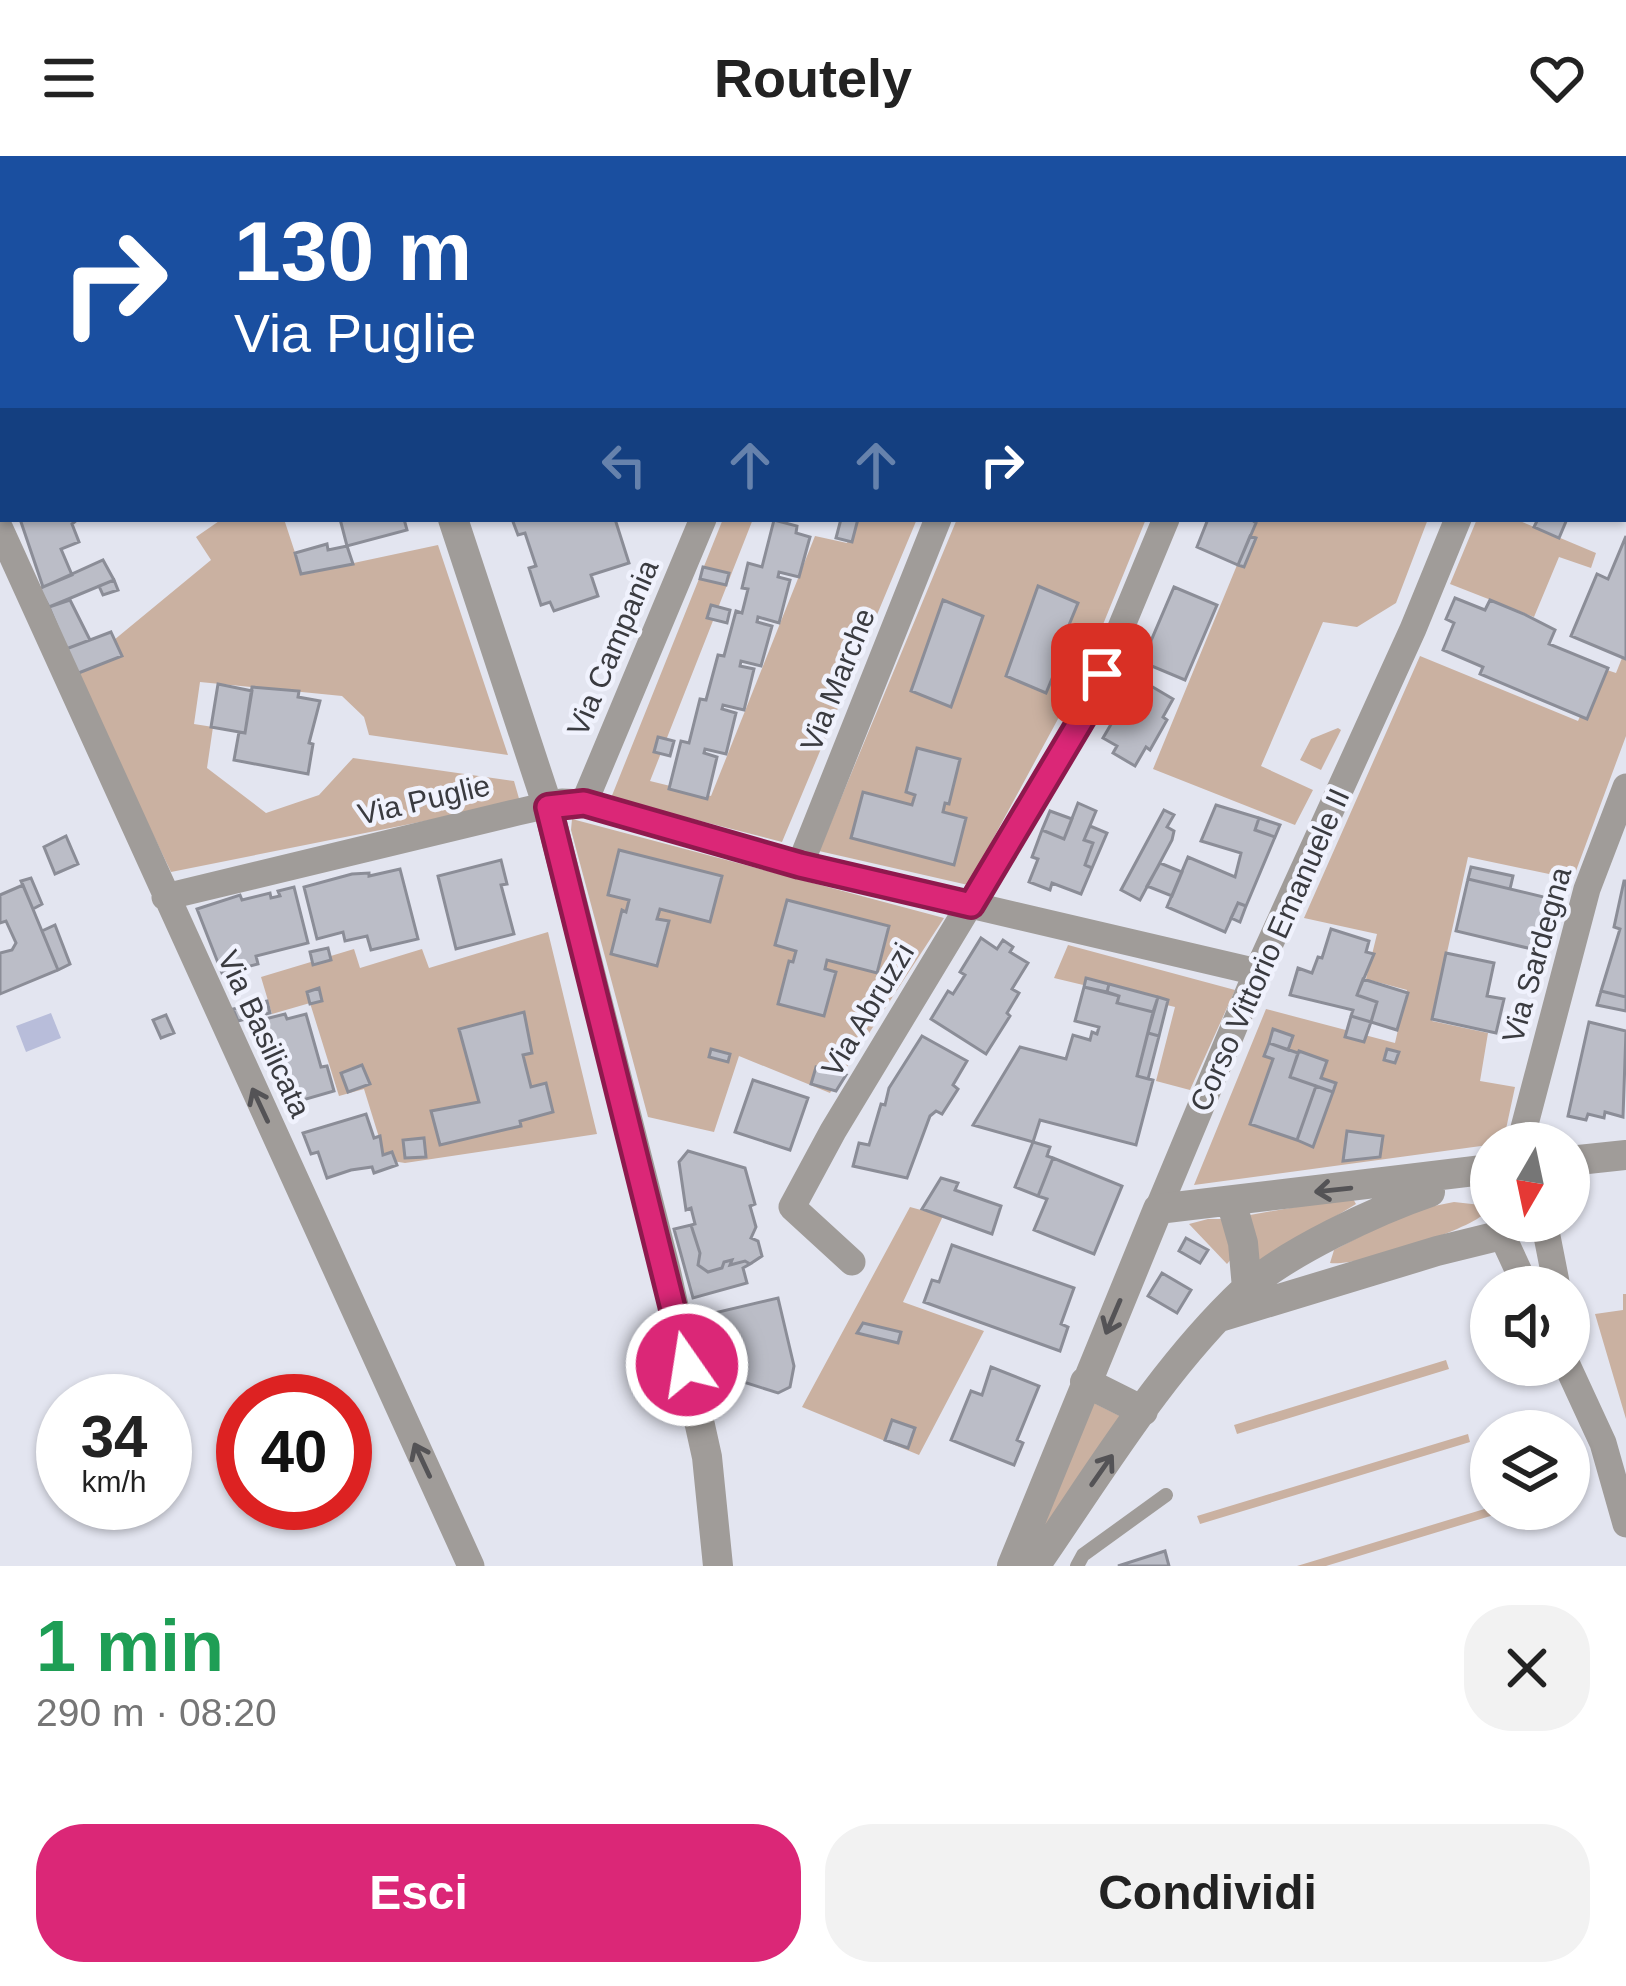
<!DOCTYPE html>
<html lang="it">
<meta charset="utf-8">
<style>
:root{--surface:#fff;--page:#f2f2f2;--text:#222;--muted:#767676;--accent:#db2777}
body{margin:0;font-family:Helvetica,sans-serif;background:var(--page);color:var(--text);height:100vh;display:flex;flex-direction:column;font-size:45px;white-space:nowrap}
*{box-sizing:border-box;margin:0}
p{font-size:39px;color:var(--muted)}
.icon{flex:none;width:66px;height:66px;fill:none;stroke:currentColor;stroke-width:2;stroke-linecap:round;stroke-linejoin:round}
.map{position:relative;height:1410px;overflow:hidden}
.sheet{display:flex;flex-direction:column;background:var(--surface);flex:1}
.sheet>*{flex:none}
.hud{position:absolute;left:0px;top:0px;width:1626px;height:366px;box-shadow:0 3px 9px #0004;background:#1a4fa0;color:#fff;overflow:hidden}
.needle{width:78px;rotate:189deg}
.tools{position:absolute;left:1470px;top:966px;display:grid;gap:24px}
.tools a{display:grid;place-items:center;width:120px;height:120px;border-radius:50%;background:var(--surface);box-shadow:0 3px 9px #0004;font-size:60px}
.speed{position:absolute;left:36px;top:1218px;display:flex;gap:24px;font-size:60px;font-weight:700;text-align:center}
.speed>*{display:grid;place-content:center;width:156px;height:156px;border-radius:50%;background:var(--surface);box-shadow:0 3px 9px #0004;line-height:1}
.speed small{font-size:30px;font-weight:400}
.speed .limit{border:18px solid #d22;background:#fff;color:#111}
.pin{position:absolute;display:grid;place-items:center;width:102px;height:102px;color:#fff;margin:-51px;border-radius:24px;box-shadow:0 6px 18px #0006}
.me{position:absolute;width:132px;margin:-66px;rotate:347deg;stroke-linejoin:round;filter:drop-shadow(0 0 9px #0008)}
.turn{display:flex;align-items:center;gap:42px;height:252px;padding:0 36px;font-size:54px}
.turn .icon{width:156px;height:156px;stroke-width:2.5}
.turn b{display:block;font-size:84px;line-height:102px}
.lanes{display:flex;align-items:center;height:114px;padding:0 36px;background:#0003;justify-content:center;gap:60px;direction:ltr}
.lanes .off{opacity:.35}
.round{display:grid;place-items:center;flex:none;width:126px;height:126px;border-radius:48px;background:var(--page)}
.headline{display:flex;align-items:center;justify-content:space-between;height:204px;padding:0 36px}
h1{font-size:72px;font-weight:600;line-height:90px;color:#1e9e55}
.action{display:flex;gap:24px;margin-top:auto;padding:24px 36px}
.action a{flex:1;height:138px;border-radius:48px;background:var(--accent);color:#fff;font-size:48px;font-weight:600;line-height:138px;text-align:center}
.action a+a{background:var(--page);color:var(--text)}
header{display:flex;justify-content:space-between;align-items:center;height:156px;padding:0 36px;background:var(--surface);font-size:54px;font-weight:600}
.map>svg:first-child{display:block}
</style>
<header><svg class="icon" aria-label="menu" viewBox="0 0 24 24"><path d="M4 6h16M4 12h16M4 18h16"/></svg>Routely<svg class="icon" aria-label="heart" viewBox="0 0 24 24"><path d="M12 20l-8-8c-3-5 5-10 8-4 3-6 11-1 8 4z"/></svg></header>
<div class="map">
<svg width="1626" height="1410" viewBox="0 0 1626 1410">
<rect width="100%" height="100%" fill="#e3e5f0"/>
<path fill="#cab1a1" d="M 0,0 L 316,0 L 318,3 L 3,3 L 0,260 Z
M 222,363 L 284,363 L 302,418 L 438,389 L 508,599 L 369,579 L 364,561 L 342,540 L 200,526 L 194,568 L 213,571 L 207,612 L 266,657 L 319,639 L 353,602 L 514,625 L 520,646 L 171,716 L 76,518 L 121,500 L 114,484 L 211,404 L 196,381 Z
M 723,363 L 753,363 L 650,625 L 711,640 L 815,380 L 847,387 L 858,363 L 917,363 L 782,686 L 611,642 Z
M 957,363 L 1146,363 L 1084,515 L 968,729 L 819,695 Z
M 1256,363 L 1428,363 L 1396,447 L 1357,471 L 1323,466 L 1261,610 L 1313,634 L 1295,669 L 1153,613 Z
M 1477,363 L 1515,363 L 1596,397 L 1591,412 L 1559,401 L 1534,461 L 1450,428 Z
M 1626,492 L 1626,580 L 1573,723 L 1468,701 L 1432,865 L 1488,877 L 1480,925 L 1515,931 L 1503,987 L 1194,1029 L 1266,853 L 1395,887 L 1407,834 L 1366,823 L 1377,778 L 1304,762 L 1420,500 L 1578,565 L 1601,512 L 1616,517 Z
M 1338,572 L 1341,574 L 1321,614 L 1300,604 L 1311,583 Z
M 572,663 L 944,762 L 830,937 L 739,900 L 714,976 L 648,961 L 571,674 Z
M 548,776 L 597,978 L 405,1007 L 386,1004 L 364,933 L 339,940 L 310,847 L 272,858 L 261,821 L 354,793 L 360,812 L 422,793 L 429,812 Z
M 1068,789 L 1235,834 L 1190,934 L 1156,925 L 1175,851 L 1054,822 Z
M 1352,1041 L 1356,1048 L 1259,1107 L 1250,1059 Z
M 1454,1046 L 1481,1049 L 1484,1058 C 1464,1076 1355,1111 1330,1107 L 1334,1094 L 1409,1055 Z
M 910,1051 L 943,1060 L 903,1146 L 984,1175 L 919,1299 L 802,1251 Z
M 1208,1063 L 1225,1063 L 1232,1102 L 1227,1108 L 1189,1068 Z
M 1623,1138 L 1626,1138 L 1626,1263 L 1595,1158 L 1623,1154 Z
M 1446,1204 L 1449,1213 L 1237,1278 L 1234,1269 Z
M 1092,1246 L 1120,1260 L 1037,1382 Z
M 1468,1278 L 1470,1286 L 1200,1368 L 1197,1360 Z
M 1491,1351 L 1497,1358 L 1326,1410 L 1297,1410 Z"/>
<path fill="#b8bdda" d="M 51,857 L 61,882 L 26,896 L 16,870 Z"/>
<path fill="#bbbdc7" stroke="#8b8d97" stroke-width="3" d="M 588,0 L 642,0 L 647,3 L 586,3 Z
M 746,0 L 820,0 L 745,3 Z
M 1392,0 L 1527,0 L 1525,3 Z
M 1623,122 L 1626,123 L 1623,186 Z
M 20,363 L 78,363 L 72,368 L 79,386 L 61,393 L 72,419 L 43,431 Z
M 340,363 L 404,363 L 407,374 L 347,390 Z
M 512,363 L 615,363 L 629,407 L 591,419 L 598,440 L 554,455 L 550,446 L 541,449 L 529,412 L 536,410 L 525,377 L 518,379 Z
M 841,363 L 858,363 L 852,386 L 836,382 Z
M 1208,363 L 1251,363 L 1256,367 L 1238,409 L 1197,391 Z
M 1538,363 L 1567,363 L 1559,382 L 1534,371 Z
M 774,364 L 797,370 L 796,377 L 810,381 L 799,421 L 779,416 L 778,421 L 790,424 L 779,467 L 758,461 L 757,466 L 772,470 L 761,510 L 741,505 L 740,510 L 754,513 L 744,554 L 723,549 L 722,553 L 736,557 L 726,598 L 705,593 L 704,597 L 717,601 L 707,643 L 669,633 L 681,585 L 689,587 L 700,543 L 706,544 L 718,499 L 724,500 L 736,455 L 742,457 L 748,433 L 742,432 L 748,407 L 762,411 Z
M 1250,380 L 1256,382 L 1244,411 L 1238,409 Z
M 1626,380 L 1626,503 L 1571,480 L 1597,418 L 1608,423 Z
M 327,388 L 328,394 L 347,390 L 353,408 L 301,418 L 295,397 Z
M 103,404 L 114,424 L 49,451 L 39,433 Z
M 703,411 L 729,417 L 726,429 L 700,423 Z
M 114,424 L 118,434 L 103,439 L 99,430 Z
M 1038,430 L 1078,447 L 1062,486 L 1066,489 L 1046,537 L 1006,520 Z
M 1174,431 L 1217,449 L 1185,524 L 1142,506 Z
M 1455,442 L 1485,454 L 1490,444 L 1524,458 L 1555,474 L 1549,488 L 1608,512 L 1587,563 L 1480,518 L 1483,511 L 1443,494 L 1454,467 L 1446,463 Z
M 70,444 L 90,484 L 66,493 L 49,451 Z
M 943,444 L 983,460 L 951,551 L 911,535 Z
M 711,449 L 730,454 L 727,467 L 707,462 Z
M 111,476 L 122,500 L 76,518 L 66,493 Z
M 218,528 L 252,535 L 245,577 L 211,571 Z
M 1134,529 L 1147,537 L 1151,530 L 1173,543 L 1163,561 L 1167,564 L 1150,594 L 1146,591 L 1135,610 L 1113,597 L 1117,590 L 1103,582 Z
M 252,531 L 299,535 L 298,541 L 320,545 L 309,587 L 313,588 L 308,618 L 234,604 L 239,576 L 245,577 Z
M 658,581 L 674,585 L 670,600 L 654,596 Z
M 917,592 L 960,603 L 949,648 L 945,647 L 943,656 L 966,662 L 954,709 L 851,682 L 863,636 L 912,649 L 915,639 L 906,636 Z
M 1078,647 L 1096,655 L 1084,684 L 1093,687 L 1085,709 L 1092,712 L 1081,738 L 1052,727 L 1050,734 L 1029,726 L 1038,703 L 1032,701 L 1042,674 L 1064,683 Z
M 1216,649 L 1259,662 L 1255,674 L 1275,681 L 1246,750 L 1238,747 L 1225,776 L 1167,751 L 1188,701 L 1235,721 L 1241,697 L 1201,685 Z
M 1164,654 L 1174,659 L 1167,671 L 1174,675 L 1172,684 L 1140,744 L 1121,734 Z
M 1050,655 L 1072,663 L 1064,683 L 1042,674 Z
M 1259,662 L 1280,669 L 1275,681 L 1255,674 Z
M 1090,670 L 1107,677 L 1092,712 L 1085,709 L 1093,687 L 1084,684 Z
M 66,680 L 78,708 L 55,718 L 44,691 Z
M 619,694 L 722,720 L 710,766 L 660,753 L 657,763 L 669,765 L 657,810 L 611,798 L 622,754 L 626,756 L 629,744 L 608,739 Z
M 501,704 L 507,728 L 501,729 L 514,778 L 456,793 L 438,720 Z
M 1160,707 L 1182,716 L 1172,740 L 1147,730 Z
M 1471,711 L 1513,720 L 1510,733 L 1468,723 Z
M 400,713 L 418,783 L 371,794 L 367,780 L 345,785 L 343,776 L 317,783 L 304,731 L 352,718 L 369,717 L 369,720 Z
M 31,722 L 42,748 L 33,753 L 21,725 Z
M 1468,723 L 1548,742 L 1536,794 L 1456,775 Z
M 1624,725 L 1626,725 L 1626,841 L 1601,835 L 1620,773 L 1614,771 Z
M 23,729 L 58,814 L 0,838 L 0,797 L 12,794 L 16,787 L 6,765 L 0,767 L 0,739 Z
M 294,731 L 308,787 L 256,800 L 258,808 L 222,817 L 197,753 L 240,739 L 242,744 L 270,737 L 271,742 L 280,740 L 278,735 Z
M 787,744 L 889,770 L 877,817 L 827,804 L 825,813 L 836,816 L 824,860 L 778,848 L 789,805 L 793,806 L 796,795 L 775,789 Z
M 1238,747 L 1246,750 L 1240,766 L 1231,762 Z
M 55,769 L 70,808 L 58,814 L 42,775 Z
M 1331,773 L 1369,785 L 1366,796 L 1374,798 L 1357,839 L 1377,846 L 1371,866 L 1351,860 L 1353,854 L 1290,839 L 1298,812 L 1312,817 L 1318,801 L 1322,802 Z
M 981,782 L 997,793 L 1003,784 L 1013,791 L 1010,796 L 1028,807 L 1012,833 L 1019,837 L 1007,857 L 1010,860 L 986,898 L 931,863 L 948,835 L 953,838 L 965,819 L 960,816 Z
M 328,792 L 331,804 L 313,809 L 310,796 Z
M 1446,797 L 1494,807 L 1487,840 L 1504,843 L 1496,877 L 1432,863 Z
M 1086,822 L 1109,828 L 1107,836 L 1084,831 Z
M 1363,823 L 1408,837 L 1397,874 L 1371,866 L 1377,846 L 1357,839 Z
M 1109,828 L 1158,841 L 1153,856 L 1117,847 L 1119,840 L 1107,836 Z
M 1084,831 L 1119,840 L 1117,847 L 1153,856 L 1137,920 L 1153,924 L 1136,989 L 1040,964 L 1033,986 L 973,969 L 1020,891 L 1066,903 L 1073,879 L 1090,884 L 1092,876 L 1097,878 L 1099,871 L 1075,865 Z
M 319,832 L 322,845 L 310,848 L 307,836 Z
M 1601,835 L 1626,841 L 1626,855 L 1597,849 Z
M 1158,841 L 1168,844 L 1159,880 L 1148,877 Z
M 267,845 L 270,857 L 238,865 L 233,853 Z
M 524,856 L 532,897 L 523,899 L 531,931 L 546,927 L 553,956 L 520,965 L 521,970 L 440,989 L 431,955 L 479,946 L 459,873 Z
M 285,858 L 287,863 L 306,858 L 321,911 L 327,910 L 334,935 L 289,948 L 273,897 L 266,899 L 257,865 Z
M 166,859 L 174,877 L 161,882 L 153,864 Z
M 1351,860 L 1371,866 L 1364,886 L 1345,881 Z
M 1589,866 L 1626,875 L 1623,961 L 1605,956 L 1604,962 L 1588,958 L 1586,964 L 1568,960 Z
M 1273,873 L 1293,880 L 1288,894 L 1269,887 Z
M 1148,877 L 1159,880 L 1148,923 L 1137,920 Z
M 922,880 L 967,905 L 953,929 L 958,933 L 942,958 L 936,955 L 930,960 L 907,1022 L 853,1010 L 859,987 L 869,989 L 881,948 L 885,949 L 889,932 Z
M 1269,887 L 1298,897 L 1290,921 L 1316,930 L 1297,984 L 1250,968 L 1273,903 L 1264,900 Z
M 711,893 L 730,898 L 728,906 L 709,901 Z
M 1387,893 L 1399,896 L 1395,907 L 1384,904 Z
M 1299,895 L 1327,905 L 1321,922 L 1336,927 L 1333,936 L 1290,921 Z
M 362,909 L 370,928 L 348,936 L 341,917 Z
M 816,911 L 846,919 L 836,935 L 811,928 Z
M 753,924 L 808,942 L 790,994 L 735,976 Z
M 1316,930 L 1333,936 L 1313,991 L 1297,984 Z
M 366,958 L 374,982 L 380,980 L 383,999 L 392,996 L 397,1009 L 374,1017 L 372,1011 L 351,1014 L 327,1022 L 318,996 L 311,998 L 303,977 Z
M 1347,975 L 1383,980 L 1380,1001 L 1343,1005 Z
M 424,982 L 426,1001 L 405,1002 L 403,984 Z
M 1033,986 L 1050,991 L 1047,1000 L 1053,1002 L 1038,1040 L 1015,1031 Z
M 688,995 L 745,1012 L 755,1048 L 750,1050 L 756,1071 L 751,1082 L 758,1085 L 762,1100 L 750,1108 L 745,1105 L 730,1109 L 732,1104 L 724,1106 L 722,1112 L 708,1116 L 698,1109 L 700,1097 L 691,1069 L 695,1068 L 691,1052 L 686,1054 L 679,1006 Z
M 1053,1002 L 1122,1030 L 1094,1098 L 1034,1074 L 1047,1043 L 1038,1040 Z
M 941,1022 L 958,1027 L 955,1034 L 1001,1050 L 992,1078 L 922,1053 Z
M 691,1069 L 700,1097 L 698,1109 L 708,1116 L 722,1112 L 724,1106 L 732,1104 L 730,1109 L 745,1105 L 750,1108 L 743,1112 L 747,1127 L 693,1142 L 674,1073 Z
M 1186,1082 L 1208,1094 L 1200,1107 L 1179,1095 Z
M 952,1089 L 1074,1132 L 1061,1168 L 1068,1171 L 1060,1195 L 924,1146 L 932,1124 L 939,1126 Z
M 1162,1117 L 1191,1134 L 1177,1157 L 1148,1140 Z
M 778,1142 L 794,1210 L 790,1231 L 778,1237 L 731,1222 L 714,1157 Z
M 863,1167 L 901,1176 L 898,1187 L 857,1177 Z
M 991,1211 L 1039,1230 L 1017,1284 L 1023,1287 L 1014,1309 L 951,1284 L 971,1235 L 982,1239 Z
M 892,1264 L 915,1272 L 908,1292 L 885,1284 Z
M 1165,1395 L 1169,1410 L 1118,1410 Z"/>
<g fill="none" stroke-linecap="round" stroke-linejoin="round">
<path stroke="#a09c99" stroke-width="14" d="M 1077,1410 L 1083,1399 L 1166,1339"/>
<path stroke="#a09c99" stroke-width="27" d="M 1274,0 L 1283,3
M 367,3 L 370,0
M 693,3 L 695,0
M 1081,3 L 1082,0
M 1319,3 L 1320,0
M 1614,3 L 1616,0
M 0,284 L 3,282
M 0,373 L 471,1410
M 584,647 L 703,363
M 800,709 L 938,363
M 165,741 L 518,656 L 562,646 L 584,647 L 800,709 L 1257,816
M 1520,987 L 1587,733 L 1626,631
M 1158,1053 L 1257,816 L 1413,473 L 1458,363
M 1501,1065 L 1502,1079 L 1526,1131
M 1544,1065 L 1557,1131
M 852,1106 L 792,1051 L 833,975 L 1086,556 L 1166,363
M 1567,1209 L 1603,1287 L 1626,1368"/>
<path stroke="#a09c99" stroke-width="30" d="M 342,0 L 343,3
M 453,363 L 548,651 L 666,1116 L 707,1301 L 718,1410
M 1569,1005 L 1626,999
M 1231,1045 L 1243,1087 L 1247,1132
M 1220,1161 L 1437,1095 L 1502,1079
M 1085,1226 L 1143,1255
M 1012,1410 L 1158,1053 L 1491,1013
M 1035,1410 C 1100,1316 1161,1213 1245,1134 C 1285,1097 1377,1054 1430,1036"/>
</g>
<defs><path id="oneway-shaft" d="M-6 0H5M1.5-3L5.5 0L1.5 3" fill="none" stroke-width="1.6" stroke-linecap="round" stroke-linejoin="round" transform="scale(3)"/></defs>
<g stroke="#545356">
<use href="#oneway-shaft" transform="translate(260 949) rotate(-115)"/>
<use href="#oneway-shaft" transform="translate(1333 1034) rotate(174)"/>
<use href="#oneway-shaft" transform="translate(1113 1161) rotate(113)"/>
<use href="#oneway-shaft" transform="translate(422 1304) rotate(-115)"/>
<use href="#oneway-shaft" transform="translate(1102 1314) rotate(-55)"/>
</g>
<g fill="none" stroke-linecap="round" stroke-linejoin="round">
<defs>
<path id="route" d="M 687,1209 L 548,651 L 584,647 L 800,709 L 971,749 L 1086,556 L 1102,518"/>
</defs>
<use href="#route" stroke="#8e194d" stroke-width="30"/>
<use href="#route" stroke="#db2777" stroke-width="21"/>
</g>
<g text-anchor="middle" stroke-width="9" stroke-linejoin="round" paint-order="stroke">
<g font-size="30" fill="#3a3b40" stroke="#f0f2fd">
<text transform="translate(613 492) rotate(-67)" y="10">Via Campania</text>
<text transform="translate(838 524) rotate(-68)" y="10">Via Marche</text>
<text transform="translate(424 644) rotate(-13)" y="10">Via Puglie</text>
<text transform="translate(1270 794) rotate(-66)" y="10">Corso Vittorio Emanuele II</text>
<text transform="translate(1537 799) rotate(-74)" y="10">Via Sardegna</text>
<text transform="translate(868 854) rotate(-59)" y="10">Via Abruzzi</text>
<text transform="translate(264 878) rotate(65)" y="10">Via Basilicata</text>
</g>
</g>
</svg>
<div class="tools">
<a><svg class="needle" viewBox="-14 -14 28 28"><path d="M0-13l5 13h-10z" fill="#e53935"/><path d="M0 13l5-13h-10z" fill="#767676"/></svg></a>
<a><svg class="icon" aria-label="sound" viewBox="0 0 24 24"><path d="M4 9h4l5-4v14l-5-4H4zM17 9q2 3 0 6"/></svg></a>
<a><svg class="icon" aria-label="layers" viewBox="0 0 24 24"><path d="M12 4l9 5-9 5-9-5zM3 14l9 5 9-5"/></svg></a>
</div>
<div class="speed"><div>34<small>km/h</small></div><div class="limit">40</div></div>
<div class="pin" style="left:1102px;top:518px;background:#d93025"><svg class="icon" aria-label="arrive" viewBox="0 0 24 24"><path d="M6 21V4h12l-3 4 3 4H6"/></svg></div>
<svg class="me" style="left:687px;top:1209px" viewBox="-20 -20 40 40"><circle r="17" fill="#db2777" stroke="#fff" stroke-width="3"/><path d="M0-11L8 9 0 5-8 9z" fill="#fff"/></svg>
<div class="hud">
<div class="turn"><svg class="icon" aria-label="right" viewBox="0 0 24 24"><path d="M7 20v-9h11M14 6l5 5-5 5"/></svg><div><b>130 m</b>Via Puglie</div></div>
<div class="lanes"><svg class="icon off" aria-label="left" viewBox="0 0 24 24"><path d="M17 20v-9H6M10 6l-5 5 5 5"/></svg><svg class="icon off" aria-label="ahead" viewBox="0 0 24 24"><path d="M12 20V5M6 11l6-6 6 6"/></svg><svg class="icon off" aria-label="ahead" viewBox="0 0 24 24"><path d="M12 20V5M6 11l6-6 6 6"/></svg><svg class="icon" aria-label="right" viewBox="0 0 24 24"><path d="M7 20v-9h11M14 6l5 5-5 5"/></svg></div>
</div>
</div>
<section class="sheet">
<div class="headline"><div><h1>1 min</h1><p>290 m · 08:20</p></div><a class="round"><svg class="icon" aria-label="close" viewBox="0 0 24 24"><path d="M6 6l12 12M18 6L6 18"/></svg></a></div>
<div class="action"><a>Esci</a><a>Condividi</a></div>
</section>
